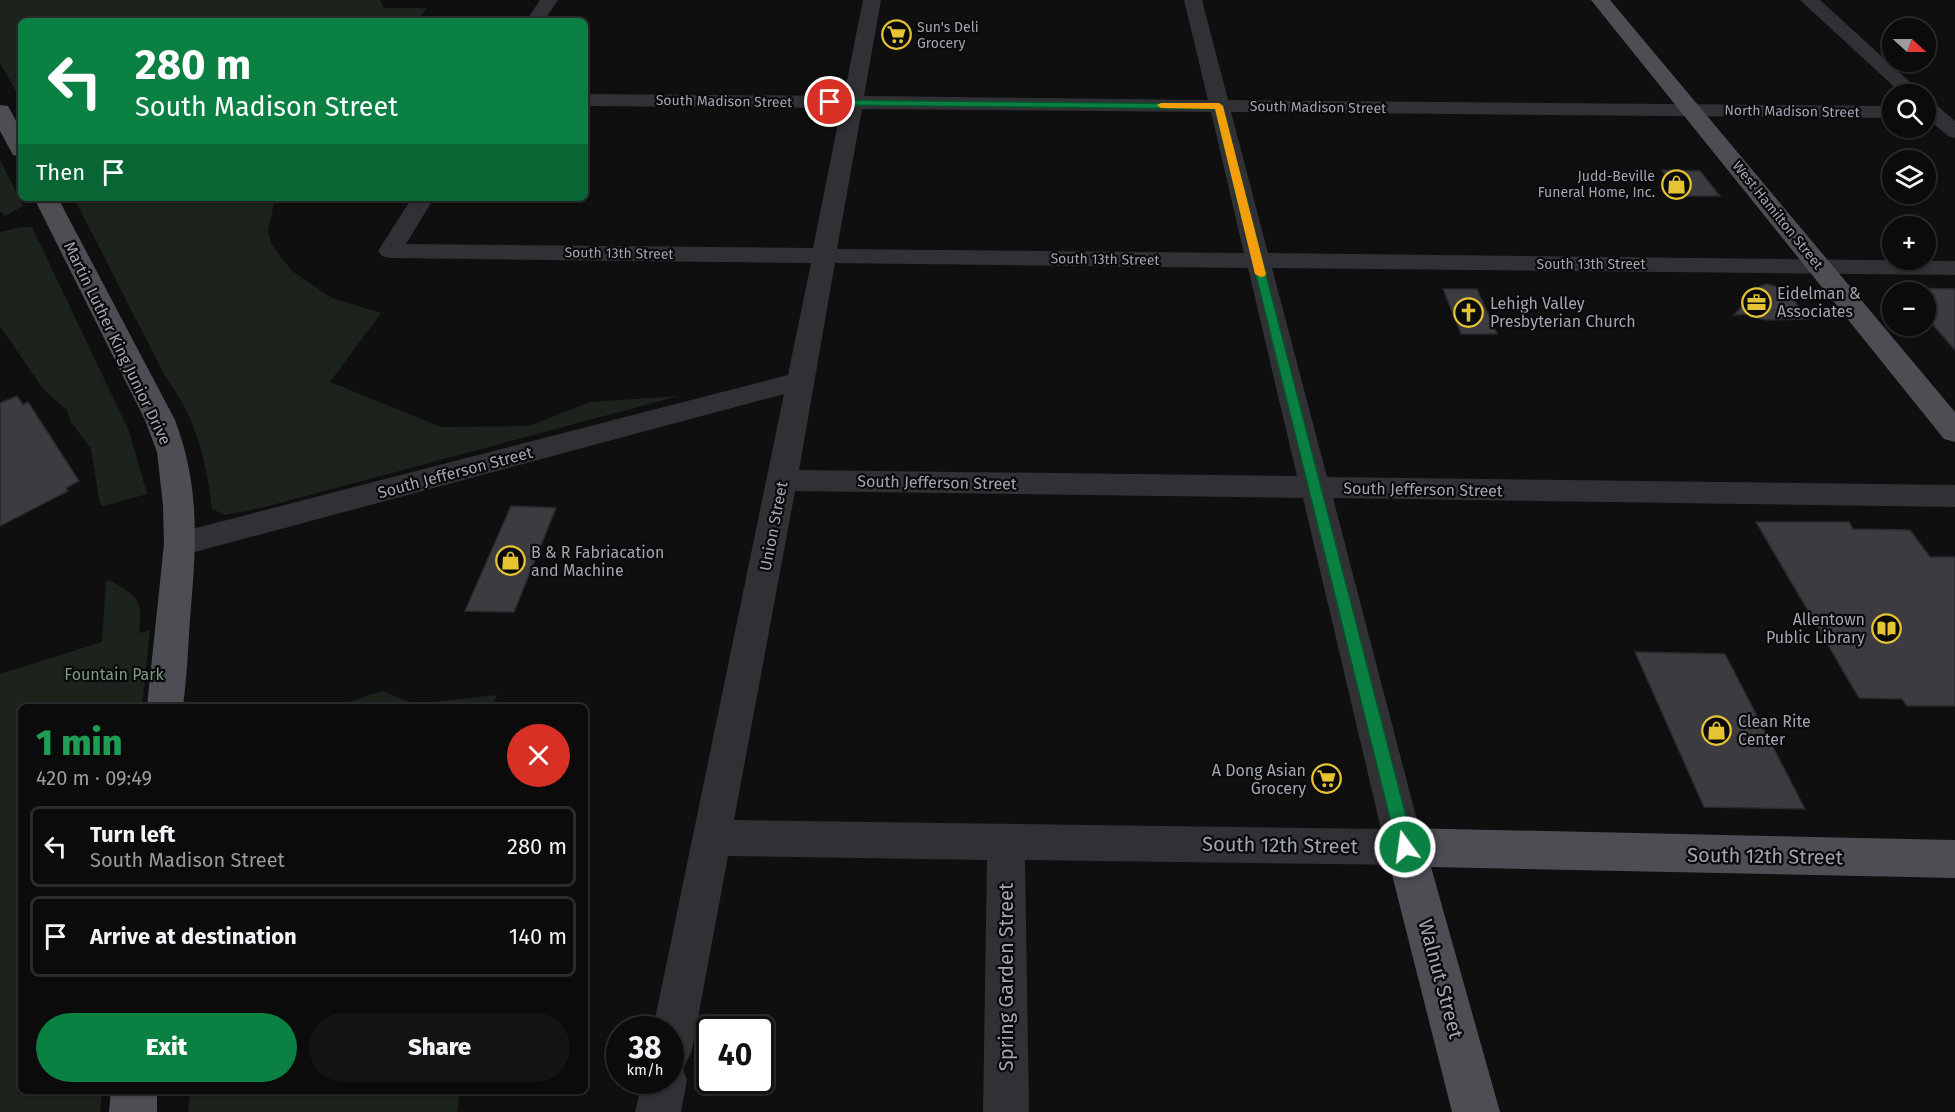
<!DOCTYPE html>
<meta charset="utf-8">
<style>
:root{--surface:#0b0b0c;--page:#141415;--text:#f1f3f6;--muted:#9a9b9d;--line:#2b2b2d;--accent:#0b8043}
body{margin:0;font-family:"Fira Sans",sans-serif;background:var(--page);color:var(--text);height:100vh;display:flex;flex-direction:column;font-size:22px;white-space:nowrap}
*{box-sizing:border-box;margin:0}
p{font-size:20px;color:var(--muted)}
.icon{flex:none;width:33px;height:33px;fill:none;stroke:currentColor;stroke-width:2;stroke-linecap:round;stroke-linejoin:round}
.map{position:relative;flex:1;overflow:hidden}
.sheet{position:absolute;left:18px;top:704px;width:570px;height:390px;display:flex;flex-direction:column;background:var(--surface);border-radius:9px;box-shadow:0 2px 4px #0004,0 0 0 2px var(--line)}
.sheet>*{flex:none}
.guide{position:absolute;left:18px;top:18px;width:570px;height:183px;border-radius:9px;box-shadow:0 2px 4px #0004,0 0 0 2px var(--line);background:#0b8043;color:#fff;overflow:hidden}
.needle{width:39px;rotate:111deg}
.buttons{position:absolute;left:1882px;top:18px;display:grid;gap:12px}
.buttons a{display:grid;place-items:center;width:54px;height:54px;border-radius:50%;background:var(--surface);box-shadow:0 2px 4px #0004,0 0 0 2px var(--line);font-size:30px}
.speed{position:absolute;left:606px;top:1016px;display:flex;gap:12px;font-size:30px;font-weight:700;text-align:center}
.speed>*{display:grid;place-content:center;width:78px;height:78px;border-radius:50%;background:var(--surface);box-shadow:0 2px 4px #0004,0 0 0 2px var(--line);line-height:1}
.speed small{font-size:15px;font-weight:400}
.speed .limit{border:3px solid #111;border-radius:9px;background:#fff;color:#111}
.pin{position:absolute;display:grid;place-items:center;width:51px;height:51px;color:#fff;margin:-26px;border:3px solid #fff;border-radius:50%;box-shadow:0 2px 6px #0007}
.me{position:absolute;width:66px;margin:-33px;rotate:346deg;stroke-linejoin:round;filter:drop-shadow(0 0 4px #0008)}
.turn{display:flex;align-items:center;gap:21px;height:126px;padding:0 18px;font-size:27px}
.turn .icon{width:78px;height:78px;stroke-width:2.5}
.turn b{display:block;font-size:42px;line-height:51px}
.then{display:flex;align-items:center;height:57px;padding:0 18px;background:#0003;gap:12px;font-size:22px}
.round{display:grid;place-items:center;flex:none;width:63px;height:63px;border-radius:32px;background:var(--page)}
.overview{display:flex;align-items:center;justify-content:space-between;height:102px;padding:0 18px}
h1{font-size:36px;font-weight:800;line-height:45px;color:#1e9e55}
.cta{display:flex;gap:12px;margin-top:auto;padding:12px 18px}
.cta a{flex:1;height:69px;border-radius:36px;background:var(--accent);color:#fff;font-size:24px;font-weight:800;line-height:69px;text-align:center}
.cta a+a{background:var(--page);color:var(--text)}
ul{padding:0;list-style:none}
li{display:flex;align-items:center;gap:18px;height:81px;margin:0 12px 9px;padding:0 6px;border:3px solid var(--line);border-radius:9px}
li div{flex:1}
li b{display:block;font-size:22px}
li em{font-style:normal}
.map>svg:first-child{display:block}
</style>
<div class="map">
<svg width="1955" height="1112" viewBox="0 0 1955 1112">
<rect width="100%" height="100%" fill="#0f0f10"/>
<path fill="#1c231d" d="M 0,0 L 380,0 L 384,8 L 428,8 L 416,20 L 404,21 L 21,21 L 21,100 L 0,63 Z
M 0,160 L 23,206 L 5,216 L 0,211 Z
M 74,198 L 275,198 L 268,231 L 271,244 L 292,271 L 332,298 L 381,313 L 330,382 L 441,427 L 529,426 L 590,402 L 679,396 L 265,507 L 225,515 L 212,509 C 206,458 196,418 165,376 Z
M 21,227 L 32,227 L 129,431 L 147,494 L 104,506 L 100,504 L 91,449 L 71,422 L 67,410 L 43,389 L 0,326 L 0,232 Z
M 110,580 C 138,597 143,599 139,633 L 150,630 L 142,706 L 21,706 L 21,1090 L 102,1091 L 100,1112 L 0,1112 L 0,674 L 102,642 L 106,581 Z
M 382,691 L 415,704 L 497,695 L 493,706 L 337,706 Z
M 190,1091 L 190,1090 L 460,1091 L 457,1112 L 188,1112 Z"/>
<path fill="#3c3c40" stroke="#2a292c" stroke-width="1.5" d="M 1662,170 L 1700,171 L 1720,196 L 1680,196 Z
M 1767,284 L 1791,291 L 1796,296 L 1796,303 L 1808,319 L 1766,320 L 1757,318 L 1755,314 L 1734,315 L 1761,286 Z
M 1901,288 L 1955,289 L 1955,350 L 1926,317 L 1926,292 L 1905,292 Z
M 1443,289 L 1477,289 L 1497,334 L 1461,334 Z
M 17,396 L 23,405 L 28,402 L 79,481 L 66,488 L 68,491 L 0,526 L 0,403 Z
M 511,506 L 556,508 L 514,612 L 465,611 Z
M 1756,522 L 1849,522 L 1853,529 L 1910,530 L 1930,557 L 1955,557 L 1955,706 L 1907,706 L 1902,699 L 1859,698 Z
M 1635,652 L 1725,654 L 1805,809 L 1704,807 Z"/>
<g fill="none" stroke-linecap="round" stroke-linejoin="round">
<path fill="#313135" fill-rule="evenodd" d="M 540,0 L 558,0 L 544,21 L 526,21 Z
M 863,0 L 881,0 L 864,96 L 1208,100 L 1184,0 L 1202,0 L 1228,100 L 1893,106 L 1893,118 L 1231,112 L 1268,253 L 1955,261 L 1955,275 L 1272,268 L 1327,477 L 1955,485 L 1955,507 L 1333,498 L 1424,847 L 1419,860 L 1405,865 L 1025,860 L 1029,1112 L 983,1112 L 987,860 L 728,856 L 692,1050 L 685,1065 L 682,1067 L 687,1080 L 681,1112 L 635,1112 L 643,1080 L 670,1080 L 670,1029 L 653,1029 L 784,394 L 180,556 L 169,552 L 164,544 L 169,536 L 180,532 L 788,375 L 811,263 L 390,258 L 382,256 L 378,251 L 412,198 L 434,198 L 406,244 L 813,248 L 841,108 L 585,106 L 585,94 L 844,96 ZM 862,109 L 1211,112 L 1244,253 L 837,249 ZM 835,263 L 1248,268 L 1297,476 L 799,470 ZM 795,491 L 1303,498 L 1381,829 L 734,820 Z
M 1800,0 L 1820,0 L 1923,94 L 1902,94 Z
M 1926,100 L 1933,102 L 1955,121 L 1955,138 L 1948,136 L 1926,117 Z"/>
<path fill="#4d4d54" fill-rule="evenodd" d="M 1591,0 L 1610,0 L 1955,412 L 1955,442 L 1944,439 Z
M 0,105 L 8,106 L 21,130 L 21,157 L 13,155 L 0,131 Z
M 34,198 L 58,198 L 175,420 C 201,489 196,548 190,619 C 188,648 187,678 183,706 L 147,706 L 164,544 L 163,505 L 157,452 L 145,420 Z
M 1405,828 L 1955,840 L 1955,878 L 1431,867 L 1500,1112 L 1452,1112 L 1385,847 L 1391,834 Z
M 111,1090 L 157,1090 L 157,1112 L 109,1112 Z"/>
</g>
<path fill="#0b8043" stroke="#07532c" stroke-width="1.5" d="M 827,100 L 1222,104 L 1414,847 L 1411,852 L 1405,855 L 1399,852 L 1397,847 L 1215,109 L 830,105 L 827,104 Z"/>
<path fill="#f59e0b" d="M 1219,103 L 1223,106 L 1266,274 L 1265,276 L 1261,277 L 1255,274 L 1215,109 L 1161,108 L 1157,105 L 1161,103 Z"/>
<defs>
<symbol id="supermarket-ring" viewBox="-11 -11 22 22"><circle r="9.5" fill="#0a0a0b" stroke="#e6c332" stroke-width="1.5"/><path d="M-6-5.5h2.5l.6 2H6L4.5 2H-2.5L-4.4-4H-6ZM-1.5 3.2a1.3 1.3 0 1 0 .1 0ZM3 3.2a1.3 1.3 0 1 0 .1 0Z" fill="#e6c332"/></symbol>
<symbol id="shop-ring" viewBox="-11 -11 22 22"><circle r="9.5" fill="#0a0a0b" stroke="#e6c332" stroke-width="1.5"/><path d="M-5-2.5h2.3a2.7 3.5 0 0 1 5.4 0H5L5.5 6h-11ZM-1.5-2.5h3a1.5 2.3 0 0 0-3 0Z" fill="#e6c332"/></symbol>
<symbol id="office-ring" viewBox="-11 -11 22 22"><circle r="9.5" fill="#0a0a0b" stroke="#e6c332" stroke-width="1.5"/><path d="M-6-3h4V-5.5h4V-3h4V5H-6ZM-1-4.5V-3h2v-1.5ZM-6 0V1H6V0Z" fill="#e6c332"/></symbol>
<symbol id="church-ring" viewBox="-11 -11 22 22"><circle r="9.5" fill="#0a0a0b" stroke="#e6c332" stroke-width="1.5"/><path d="M-1.2-6h2.4v3.5h3.3v2.4h-3.3V6h-2.4V-.1h-3.3v-2.4h3.3Z" fill="#e6c332"/></symbol>
<symbol id="library-ring" viewBox="-11 -11 22 22"><circle r="9.5" fill="#0a0a0b" stroke="#e6c332" stroke-width="1.5"/><path d="M-6-4Q-3-5.5-.7-3.5V5Q-3 3-6 4ZM6-4Q3-5.5 .7-3.5V5Q3 3 6 4Z" fill="#e6c332"/></symbol>
</defs>
<g fill-rule="evenodd">
<use href="#supermarket-ring" x="880" y="18" width="33" height="33"/>
<use href="#shop-ring" x="1660" y="168" width="33" height="33"/>
<use href="#office-ring" x="1740" y="286" width="33" height="33"/>
<use href="#church-ring" x="1452" y="296" width="33" height="33"/>
<use href="#shop-ring" x="494" y="544" width="33" height="33"/>
<use href="#library-ring" x="1870" y="612" width="33" height="33"/>
<use href="#shop-ring" x="1700" y="714" width="33" height="33"/>
<use href="#supermarket-ring" x="1310" y="762" width="33" height="33"/>
</g>
<g text-anchor="middle" stroke-width="4.5" stroke-linejoin="round" paint-order="stroke">
<g font-size="14" fill="#a1a4b1" stroke="#0a0a0b" text-anchor="start">
<text x="917" y="32">Sun's Deli<tspan x="917" dy="16">Grocery</tspan></text>
<text x="1655" y="181" text-anchor="end">Judd-Beville<tspan x="1655" dy="16">Funeral Home, Inc.</tspan></text>
</g>
<g font-size="14" fill="#a1a4b1" stroke="#0a0a0b">
<text transform="translate(724 101) rotate(1)" y="5">South Madison Street</text>
<text transform="translate(1318 107) rotate(1)" y="5">South Madison Street</text>
<text transform="translate(1792 111) rotate(1)" y="5">North Madison Street</text>
<text transform="translate(1778 215) rotate(51)" y="5">West Hamilton Street</text>
<text transform="translate(619 253) rotate(1)" y="5">South 13th Street</text>
<text transform="translate(1105 259) rotate(1)" y="5">South 13th Street</text>
<text x="1591" y="269">South 13th Street</text>
</g>
<g font-size="16" fill="#a1a4b1" stroke="#0a0a0b" text-anchor="start">
<text x="1777" y="299">Eidelman &amp;<tspan x="1777" dy="18">Associates</tspan></text>
<text x="1490" y="309">Lehigh Valley<tspan x="1490" dy="18">Presbyterian Church</tspan></text>
<text x="531" y="558">B &amp; R Fabriacation<tspan x="531" dy="18">and Machine</tspan></text>
<text x="1865" y="625" text-anchor="end">Allentown<tspan x="1865" dy="18">Public Library</tspan></text>
<text x="1738" y="727">Clean Rite<tspan x="1738" dy="18">Center</tspan></text>
<text x="1306" y="776" text-anchor="end">A Dong Asian<tspan x="1306" dy="18">Grocery</tspan></text>
</g>
<g font-size="16" fill="#a1a4b1" stroke="#0a0a0b">
<text transform="translate(118 343) rotate(64)" y="6">Martin Luther King Junior Drive</text>
<text transform="translate(455 472) rotate(-15)" y="6">South Jefferson Street</text>
<text transform="translate(937 482) rotate(1)" y="6">South Jefferson Street</text>
<text transform="translate(1423 489) rotate(1)" y="6">South Jefferson Street</text>
<text transform="translate(773 526) rotate(-79)" y="6">Union Street</text>
</g>
<g font-size="16" fill="#799b80" stroke="#0a0a0b">
<text x="114" y="680">Fountain Park</text>
</g>
<g font-size="20" fill="#a1a4b1" stroke="#0a0a0b">
<text transform="translate(1280 845) rotate(1)" y="7">South 12th Street</text>
<text transform="translate(1765 856) rotate(1)" y="7">South 12th Street</text>
<text transform="translate(1006 977) rotate(-90)" y="7">Spring Garden Street</text>
<text transform="translate(1441 979) rotate(75)" y="7">Walnut Street</text>
</g>
</g>
</svg>
<div class="buttons">
<a><svg class="needle" viewBox="-14 -14 28 28"><path d="M0-13l5 13h-10z" fill="#e53935"/><path d="M0 13l5-13h-10z" fill="#9a9b9d"/></svg></a>
<a><svg class="icon" aria-label="search" viewBox="0 0 24 24"><circle cx="10" cy="10" r="6"/><path d="M15 15l6 6"/></svg></a>
<a><svg class="icon" aria-label="layers" viewBox="0 0 24 24"><path d="M12 4l9 5-9 5-9-5zM3 14l9 5 9-5"/></svg></a>
<a>+</a>
<a>−</a>
</div>
<div class="speed"><div>38<small>km/h</small></div><div class="limit">40</div></div>
<div class="pin" style="left:830px;top:102px;background:#d93025"><svg class="icon" aria-label="arrive" viewBox="0 0 24 24"><path d="M6 21V4h12l-3 4 3 4H6"/></svg></div>
<svg class="me" style="left:1405px;top:847px" viewBox="-20 -20 40 40"><circle r="17" fill="#0b8043" stroke="#fff" stroke-width="3"/><path d="M0-11L8 9 0 5-8 9z" fill="#fff"/></svg>
<div class="guide">
<div class="turn"><svg class="icon" aria-label="left" viewBox="0 0 24 24"><path d="M17 20v-9H6M10 6l-5 5 5 5"/></svg><div><b>280 m</b>South Madison Street</div></div>
<div class="then">Then<svg class="icon" aria-label="arrive" viewBox="0 0 24 24"><path d="M6 21V4h12l-3 4 3 4H6"/></svg></div>
</div>
<section class="sheet">
<div class="overview"><div><h1>1 min</h1><p>420 m · 09:49</p></div><a class="round" style="background:#d93025;color:#fff"><svg class="icon" aria-label="close" viewBox="0 0 24 24"><path d="M6 6l12 12M18 6L6 18"/></svg></a></div>
<ul>
<li><svg class="icon" aria-label="left" viewBox="0 0 24 24"><path d="M17 20v-9H6M10 6l-5 5 5 5"/></svg><div><b>Turn left</b><p>South Madison Street</p></div><em>280 m</em></li>
<li><svg class="icon" aria-label="arrive" viewBox="0 0 24 24"><path d="M6 21V4h12l-3 4 3 4H6"/></svg><div><b>Arrive at destination</b></div><em>140 m</em></li>
</ul>
<div class="cta"><a>Exit</a><a>Share</a></div>
</section>
</div>
